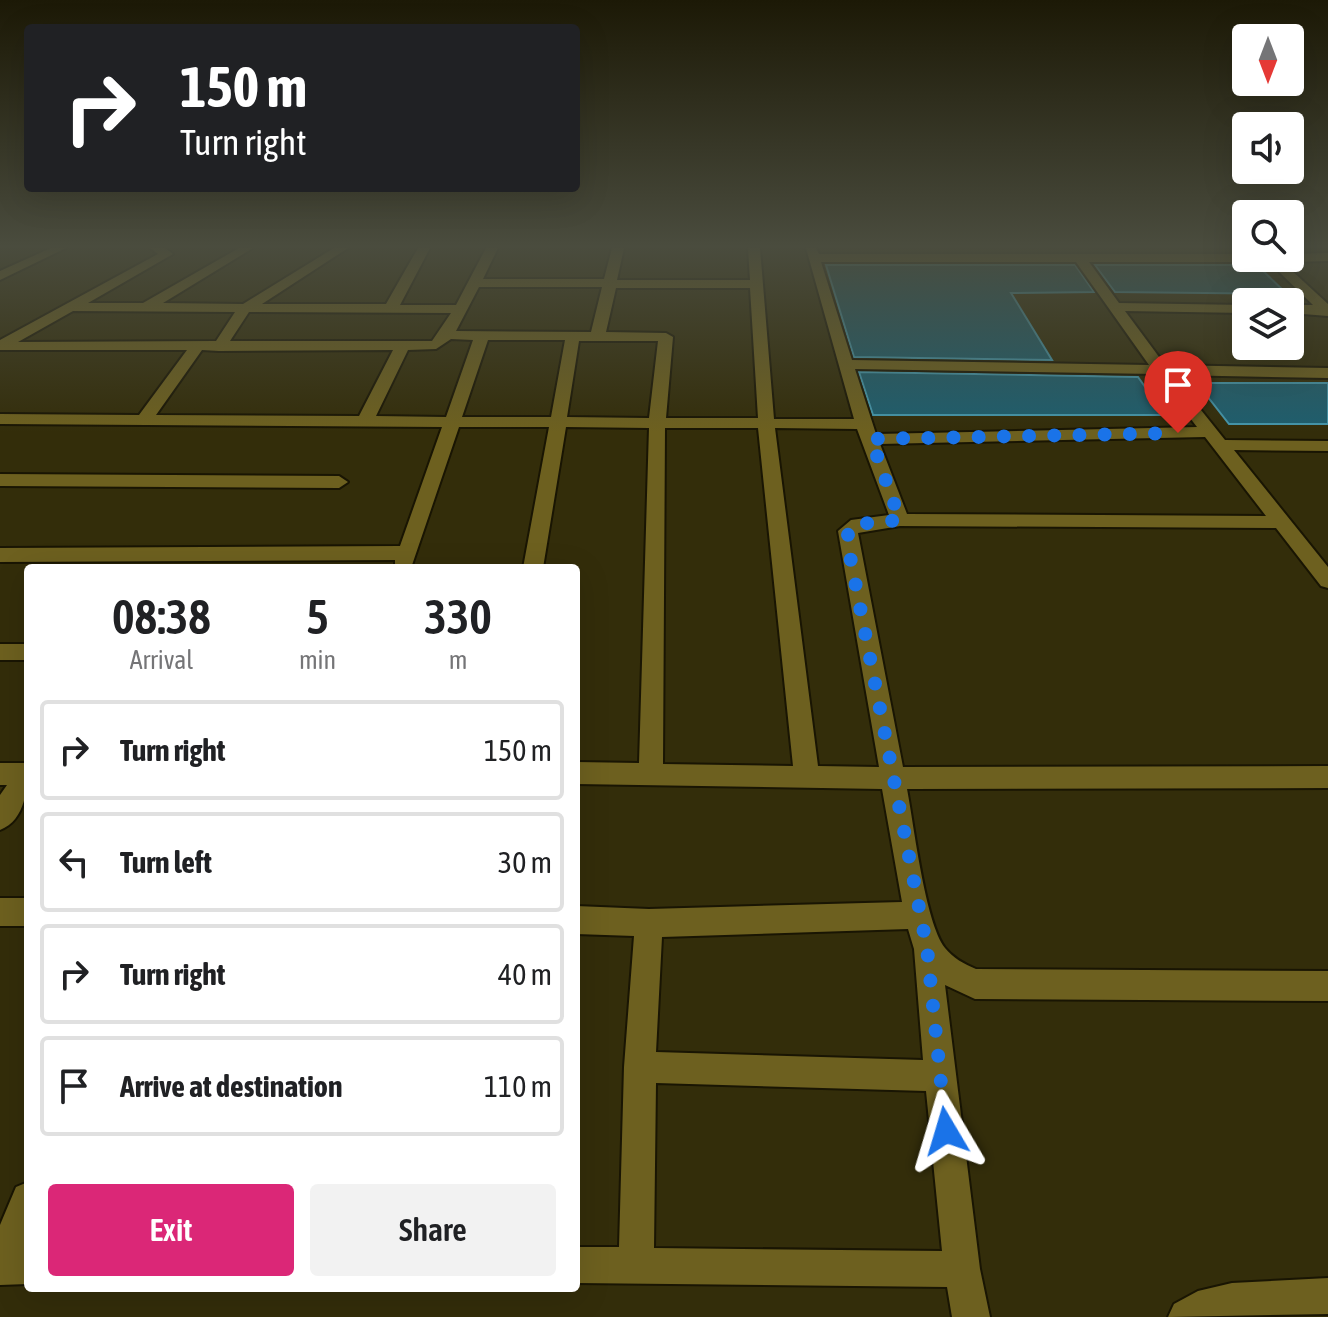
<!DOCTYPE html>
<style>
:root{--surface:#fff;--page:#f2f2f2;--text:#202124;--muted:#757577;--line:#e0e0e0;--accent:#db2777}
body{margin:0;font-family:"Asap Condensed",sans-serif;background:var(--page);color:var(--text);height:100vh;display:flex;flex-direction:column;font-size:30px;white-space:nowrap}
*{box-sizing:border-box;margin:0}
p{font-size:26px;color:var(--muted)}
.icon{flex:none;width:44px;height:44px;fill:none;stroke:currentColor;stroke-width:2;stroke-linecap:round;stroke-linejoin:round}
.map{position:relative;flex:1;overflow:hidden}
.panel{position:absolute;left:24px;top:564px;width:556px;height:728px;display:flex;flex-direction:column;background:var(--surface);border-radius:8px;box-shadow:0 8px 32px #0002}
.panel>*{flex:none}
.hud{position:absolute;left:24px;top:24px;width:556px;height:168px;border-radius:8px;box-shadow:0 8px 32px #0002;background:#202124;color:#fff;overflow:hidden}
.needle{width:52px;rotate:180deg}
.controls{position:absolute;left:1232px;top:24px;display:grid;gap:16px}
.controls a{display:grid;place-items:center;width:72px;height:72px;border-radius:8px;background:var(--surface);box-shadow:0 8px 32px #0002;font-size:40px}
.pin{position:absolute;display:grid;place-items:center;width:68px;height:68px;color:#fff;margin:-82px -34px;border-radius:50% 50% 50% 0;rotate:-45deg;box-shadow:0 0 8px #0007}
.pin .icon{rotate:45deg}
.me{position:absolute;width:88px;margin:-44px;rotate:353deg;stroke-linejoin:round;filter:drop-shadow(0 0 6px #0008)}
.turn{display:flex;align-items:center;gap:28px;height:168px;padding:0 24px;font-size:36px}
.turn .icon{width:104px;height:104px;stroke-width:2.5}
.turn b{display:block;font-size:56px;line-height:68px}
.eta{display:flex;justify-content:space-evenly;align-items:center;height:136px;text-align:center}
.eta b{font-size:48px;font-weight:600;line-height:56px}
.button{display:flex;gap:16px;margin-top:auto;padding:16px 24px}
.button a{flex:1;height:92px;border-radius:8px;background:var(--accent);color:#fff;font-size:32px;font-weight:600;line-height:92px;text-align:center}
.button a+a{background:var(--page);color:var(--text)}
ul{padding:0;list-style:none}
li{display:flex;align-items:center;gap:24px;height:100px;margin:0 16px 12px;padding:0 8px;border:4px solid var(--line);border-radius:8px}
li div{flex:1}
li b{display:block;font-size:30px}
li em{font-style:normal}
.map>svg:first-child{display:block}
</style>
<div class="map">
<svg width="1328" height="1317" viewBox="0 0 1328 1317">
<rect width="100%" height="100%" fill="#332d0a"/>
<path fill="#1e5e6e" stroke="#4496ab" stroke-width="2" d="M 826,265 L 1075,265 L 1094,292 L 1011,293 L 1052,360 L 854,357 Z
M 1095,265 L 1257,265 L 1287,294 L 1115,292 Z
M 859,372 L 1138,377 L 1165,415 L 873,415 Z
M 1197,383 L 1328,383 L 1328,424 L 1229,424 Z"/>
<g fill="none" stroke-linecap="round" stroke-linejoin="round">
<defs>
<path id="minor" d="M 150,248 L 165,248 L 173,254 L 88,303 L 143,303 L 239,248 L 253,248 L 163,303 L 243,304 L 334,248 L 348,248 L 262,304 L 386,304 L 418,248 L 430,248 L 400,305 L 456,305 L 486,248 L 498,248 L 483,279 L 604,279 L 612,248 L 624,248 L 617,280 L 750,280 L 748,248 L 760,248 L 774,419 L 854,419 L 806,248 L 816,248 L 819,254 L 1246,254 L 1246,258 L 1252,258 L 1246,262 L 1089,262 L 1119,303 L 1246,305 L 1246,313 L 1125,311 L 1165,365 L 1328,368 L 1328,378 L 1173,375 L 1225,440 L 1328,441 L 1328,451 L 1234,450 L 1328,567 L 1328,588 L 1321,586 L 1276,528 L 900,526 L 858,533 L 903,767 L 1328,766 L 1328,788 L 907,789 C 914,825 925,922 945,948 C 953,958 964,964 976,969 L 1328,971 L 1328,1001 L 975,999 L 945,985 L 980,1269 L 990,1317 L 952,1317 L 947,1287 L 576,1283 L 576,1247 L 619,1247 L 624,1067 L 634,936 L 576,934 L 576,906 L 649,909 L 902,902 L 882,789 L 576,784 L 576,762 L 639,763 L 649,428 L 566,427 L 543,568 L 523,568 L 549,427 L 459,427 L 411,568 L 395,568 L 395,560 L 0,562 L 0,548 L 400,546 L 442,427 L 0,424 L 0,414 L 139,415 L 187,350 L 0,350 L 0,340 L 158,254 ZM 821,262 L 1076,262 L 1149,365 L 852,360 ZM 479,287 L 602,287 L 591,332 L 456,331 ZM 616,288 L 750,288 L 758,418 L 666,418 L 673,337 L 666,333 L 606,332 ZM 73,311 L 235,312 L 216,341 L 18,342 ZM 249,312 L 451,313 L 432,341 L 230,341 ZM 451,339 L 473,340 L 446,417 L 376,416 L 408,350 L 436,349 ZM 488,340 L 565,340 L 551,417 L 462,417 ZM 579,341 L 658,341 L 649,418 L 567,417 ZM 202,350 L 219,351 L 393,350 L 359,416 L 156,415 ZM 855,369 L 1156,374 L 1197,427 L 876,434 ZM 665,428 L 758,428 L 793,766 L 663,764 ZM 775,428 L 857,429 L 889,515 L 851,520 L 838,531 L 879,767 L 818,766 ZM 1205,437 L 1266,516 L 907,514 L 880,444 ZM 908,929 L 914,949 L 923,1060 L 656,1052 L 662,937 ZM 656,1083 L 926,1091 L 942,1251 L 654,1248 Z
M 1328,253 L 1328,261 L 1290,262 L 1284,258 L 1290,258 L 1290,254 Z
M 1265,258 L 1278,258 L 1328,304 L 1328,316 L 1290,313 L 1290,305 L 1313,305 Z
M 0,474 L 339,476 L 348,482 L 339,488 L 0,486 Z
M 0,644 L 28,644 L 28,660 L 0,660 Z
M 0,763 L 28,763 C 28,787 26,820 0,830 L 0,795 L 7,785 L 0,785 Z
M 0,898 L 28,898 L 28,926 L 0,926 Z
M 28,1182 L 28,1284 L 0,1285 L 0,1225 L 16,1187 Z
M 1328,1278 L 1328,1314 L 1168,1317 L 1174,1304 L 1198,1291 L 1232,1283 Z"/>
<path id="tertiary" d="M 51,248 L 66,248 L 0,280 L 0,271 Z"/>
</defs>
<use href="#minor" stroke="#191503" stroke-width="4"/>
<use href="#tertiary" stroke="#191503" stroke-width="4"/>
<use href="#minor" fill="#6d601f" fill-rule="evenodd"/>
<use href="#tertiary" fill="#6d601f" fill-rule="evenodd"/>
</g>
<linearGradient id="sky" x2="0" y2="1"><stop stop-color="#1c1906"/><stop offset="0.57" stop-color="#4a4c3e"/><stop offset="1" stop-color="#4a4c3e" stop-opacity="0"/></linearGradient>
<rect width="1328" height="432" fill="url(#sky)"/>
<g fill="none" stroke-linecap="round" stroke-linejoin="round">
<path stroke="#1a73e8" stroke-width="14" stroke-dasharray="0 25.2" d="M 946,1131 L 927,948 L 848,546 L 848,531 L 858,524 L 900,520 L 871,439 L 1178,433"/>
</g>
</svg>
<div class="controls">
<a><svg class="needle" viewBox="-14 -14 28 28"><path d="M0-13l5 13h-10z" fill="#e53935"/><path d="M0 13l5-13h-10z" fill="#757577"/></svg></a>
<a><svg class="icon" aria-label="sound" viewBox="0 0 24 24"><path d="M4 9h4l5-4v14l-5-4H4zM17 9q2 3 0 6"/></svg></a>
<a><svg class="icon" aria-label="search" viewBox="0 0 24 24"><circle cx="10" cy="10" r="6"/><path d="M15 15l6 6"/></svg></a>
<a><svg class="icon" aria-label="layers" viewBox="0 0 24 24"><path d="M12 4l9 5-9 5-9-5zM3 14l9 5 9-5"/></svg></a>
</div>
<div class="pin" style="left:1178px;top:433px;background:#d93025"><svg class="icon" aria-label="arrive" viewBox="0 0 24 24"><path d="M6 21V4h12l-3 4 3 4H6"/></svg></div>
<svg class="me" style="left:946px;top:1131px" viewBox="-20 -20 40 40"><path d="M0-17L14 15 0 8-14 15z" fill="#1a73e8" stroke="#fff" stroke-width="4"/></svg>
<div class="hud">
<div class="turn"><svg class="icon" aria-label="right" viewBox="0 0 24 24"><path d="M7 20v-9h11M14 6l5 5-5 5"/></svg><div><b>150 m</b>Turn right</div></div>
</div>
<section class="panel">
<div class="eta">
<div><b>08:38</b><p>Arrival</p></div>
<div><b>5</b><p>min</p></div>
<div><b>330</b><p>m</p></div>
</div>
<ul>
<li><svg class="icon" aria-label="right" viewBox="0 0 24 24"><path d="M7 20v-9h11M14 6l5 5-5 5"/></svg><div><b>Turn right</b></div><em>150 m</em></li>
<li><svg class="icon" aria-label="left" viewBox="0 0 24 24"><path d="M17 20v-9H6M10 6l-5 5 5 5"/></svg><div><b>Turn left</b></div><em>30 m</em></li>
<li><svg class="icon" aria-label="right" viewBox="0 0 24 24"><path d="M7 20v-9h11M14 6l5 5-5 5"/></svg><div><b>Turn right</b></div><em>40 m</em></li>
<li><svg class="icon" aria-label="arrive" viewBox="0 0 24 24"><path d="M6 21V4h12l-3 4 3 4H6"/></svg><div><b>Arrive at destination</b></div><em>110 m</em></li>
</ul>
<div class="button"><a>Exit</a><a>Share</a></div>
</section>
</div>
